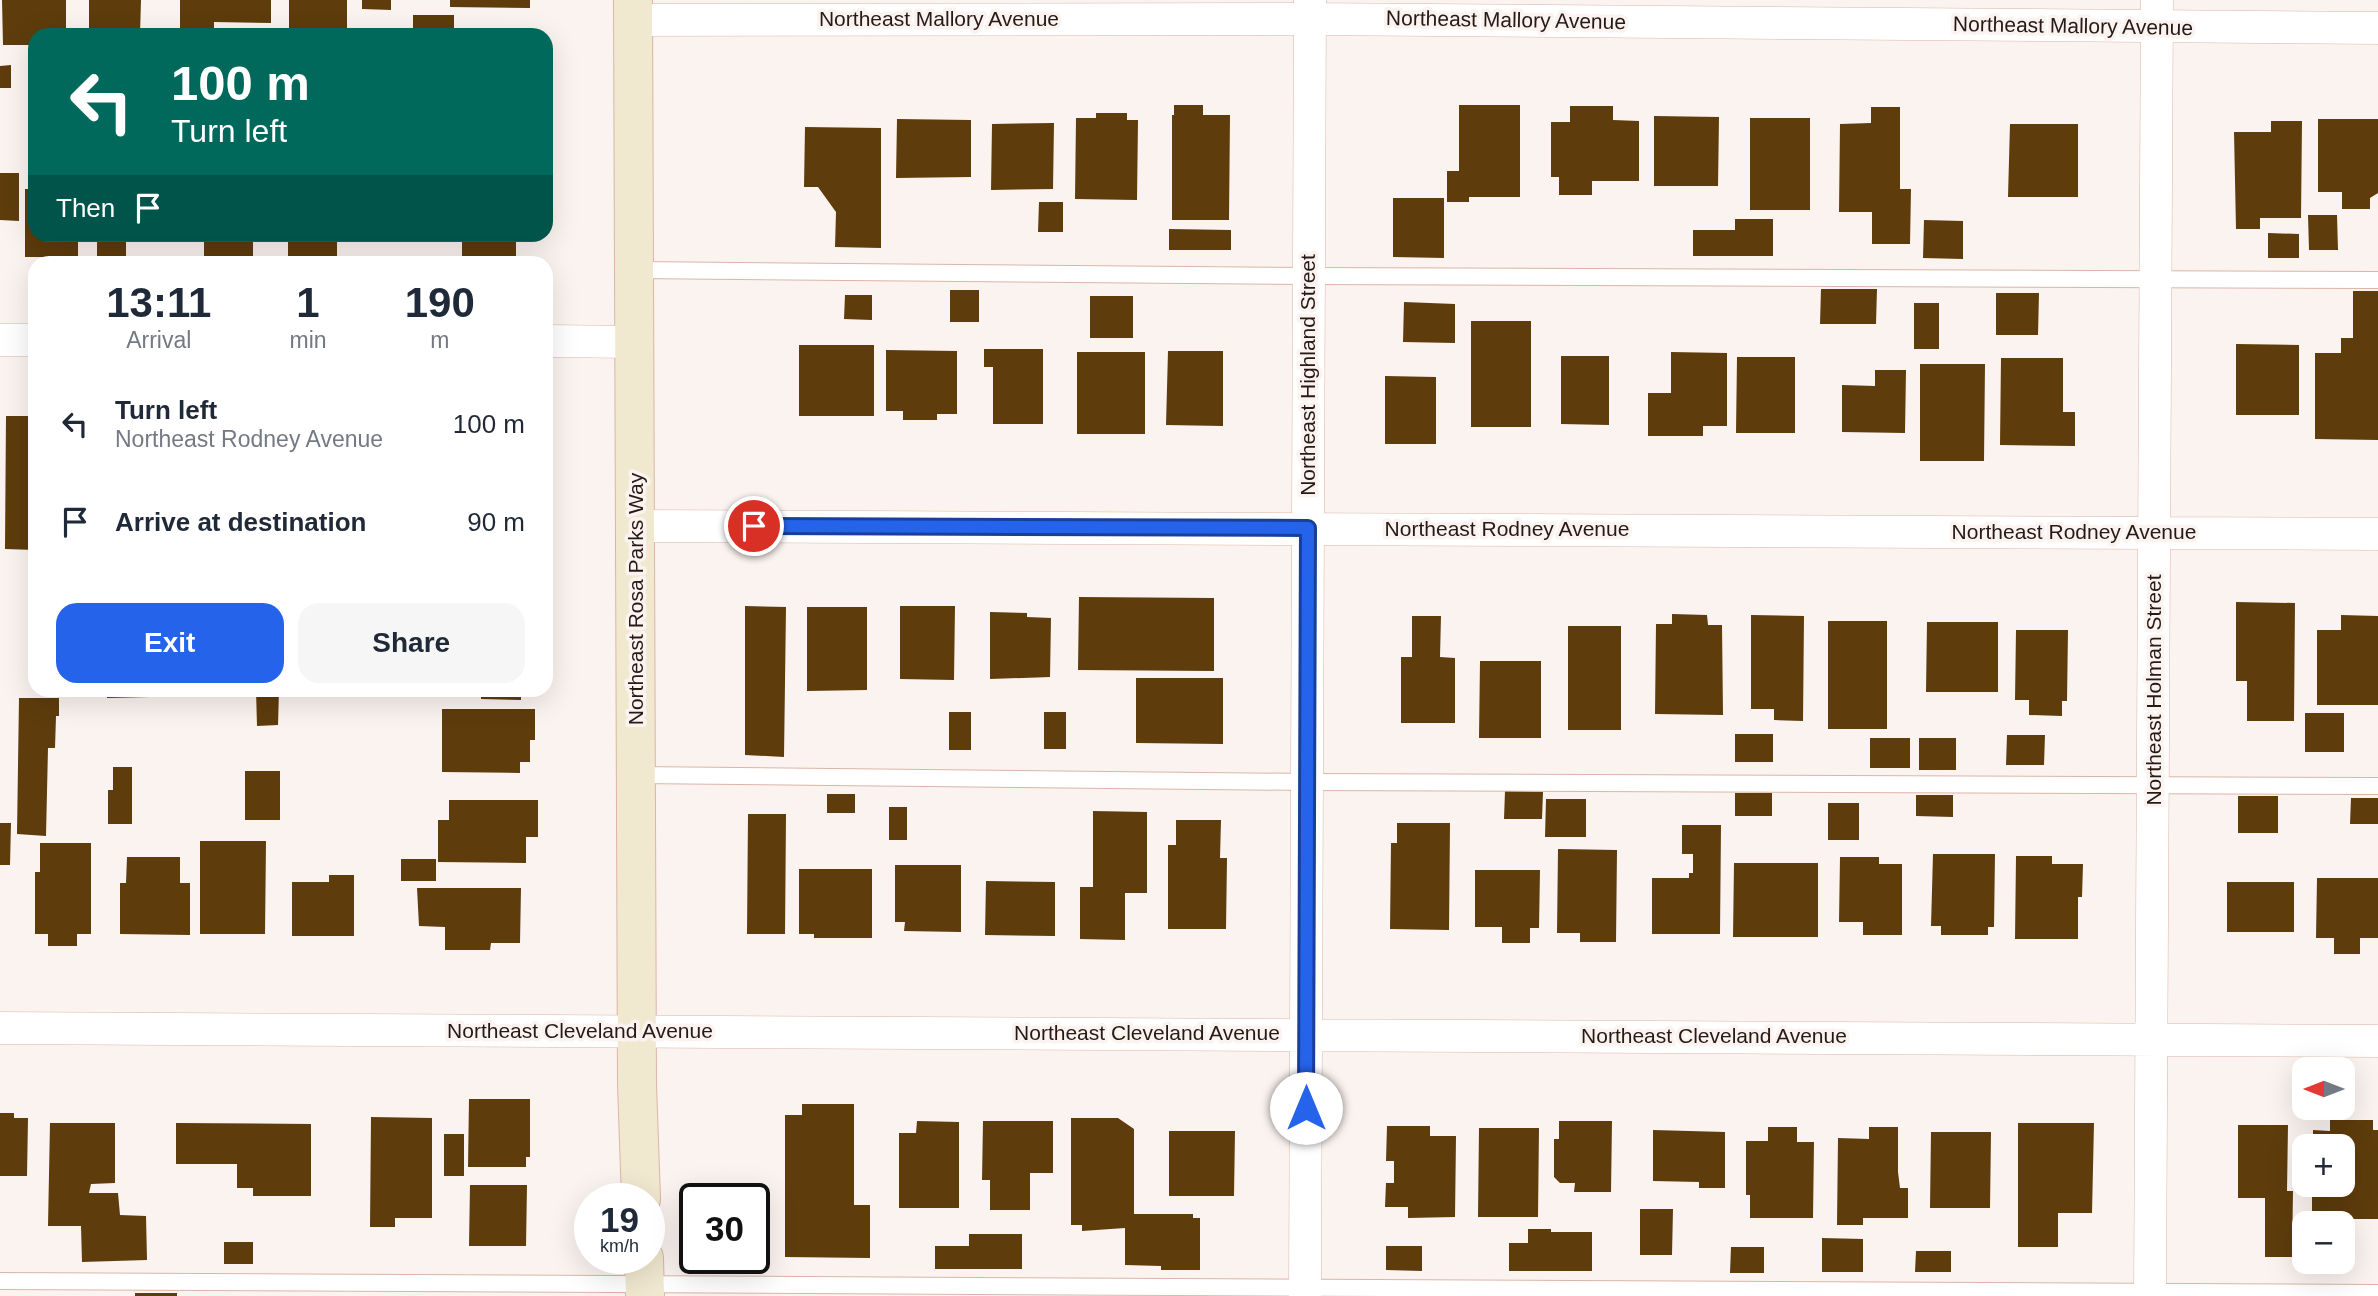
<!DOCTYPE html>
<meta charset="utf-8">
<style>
:root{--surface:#fff;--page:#f6f6f7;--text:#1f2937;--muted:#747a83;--accent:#2563eb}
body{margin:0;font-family:Helvetica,sans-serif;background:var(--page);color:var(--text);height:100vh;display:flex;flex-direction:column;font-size:26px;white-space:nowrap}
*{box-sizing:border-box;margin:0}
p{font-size:23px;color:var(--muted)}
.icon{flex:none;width:38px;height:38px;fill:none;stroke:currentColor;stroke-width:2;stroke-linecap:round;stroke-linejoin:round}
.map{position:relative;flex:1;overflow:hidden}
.side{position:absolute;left:28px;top:256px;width:525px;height:441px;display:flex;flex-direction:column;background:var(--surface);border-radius:21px;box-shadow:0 7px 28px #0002}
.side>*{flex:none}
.guide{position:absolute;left:28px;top:28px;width:525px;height:214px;border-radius:21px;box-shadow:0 7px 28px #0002;background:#00695c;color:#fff;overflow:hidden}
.needle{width:46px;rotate:270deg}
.tools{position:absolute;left:2292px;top:1057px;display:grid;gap:14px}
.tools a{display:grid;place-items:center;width:63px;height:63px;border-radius:14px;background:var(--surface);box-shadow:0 7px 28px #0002;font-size:35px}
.speed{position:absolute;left:574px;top:1183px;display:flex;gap:14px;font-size:35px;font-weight:700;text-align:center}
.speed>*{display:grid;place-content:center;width:91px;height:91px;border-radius:50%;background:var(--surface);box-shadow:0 7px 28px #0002;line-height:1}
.speed small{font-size:18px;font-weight:400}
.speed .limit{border:4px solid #111;border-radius:10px;background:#fff;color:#111}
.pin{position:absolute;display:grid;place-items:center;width:60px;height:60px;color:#fff;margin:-30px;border:4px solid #fff;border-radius:50%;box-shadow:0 2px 7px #0007}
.me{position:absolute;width:77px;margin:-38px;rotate:0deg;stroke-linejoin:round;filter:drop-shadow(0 0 5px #0008)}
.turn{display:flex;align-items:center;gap:24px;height:147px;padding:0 28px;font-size:32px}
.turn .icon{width:91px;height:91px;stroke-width:2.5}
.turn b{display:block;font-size:49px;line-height:60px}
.then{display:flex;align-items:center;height:66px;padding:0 28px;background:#0003;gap:14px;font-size:26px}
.eta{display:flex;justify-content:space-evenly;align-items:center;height:119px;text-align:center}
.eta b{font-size:42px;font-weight:700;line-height:49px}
.action{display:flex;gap:14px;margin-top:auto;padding:14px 28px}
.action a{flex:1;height:80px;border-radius:21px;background:var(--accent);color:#fff;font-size:28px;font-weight:700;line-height:80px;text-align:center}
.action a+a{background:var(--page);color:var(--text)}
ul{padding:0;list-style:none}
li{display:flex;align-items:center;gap:21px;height:98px;padding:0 28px}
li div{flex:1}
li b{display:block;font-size:26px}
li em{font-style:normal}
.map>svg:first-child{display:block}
</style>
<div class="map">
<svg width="2378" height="1296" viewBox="0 0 2378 1296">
<rect width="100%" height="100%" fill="#fbf3f0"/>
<path fill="#5e3c0c" d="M 2,0 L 66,0 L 66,35 L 35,35 L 35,45 L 3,45 Z
M 89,0 L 141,0 L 140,35 L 89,35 Z
M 180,0 L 271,0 L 271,23 L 214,22 L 214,35 L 180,35 Z
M 289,0 L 347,0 L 347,32 L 289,32 Z
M 362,0 L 391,0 L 391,10 L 362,9 Z
M 450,0 L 530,0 L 530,8 L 450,7 Z
M 413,15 L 454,15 L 454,35 L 413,35 Z
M 11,65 L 11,88 L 0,88 L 0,66 Z
M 1174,105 L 1203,105 L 1203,115 L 1230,115 L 1229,220 L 1172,220 L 1172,115 L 1174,115 Z
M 1459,105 L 1520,105 L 1520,197 L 1469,197 L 1469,202 L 1447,202 L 1447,171 L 1459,171 Z
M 1570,106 L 1613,106 L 1613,120 L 1639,121 L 1639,181 L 1592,181 L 1592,195 L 1559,195 L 1559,177 L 1551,177 L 1551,122 L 1570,122 Z
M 1871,107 L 1900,107 L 1900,189 L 1911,189 L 1910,244 L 1872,244 L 1872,212 L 1839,212 L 1840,124 L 1871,123 Z
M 1096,113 L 1127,113 L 1127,120 L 1138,120 L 1137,200 L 1075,199 L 1076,118 L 1096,118 Z
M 1654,116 L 1719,117 L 1718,186 L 1654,186 Z
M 1750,118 L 1810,118 L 1810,210 L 1750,210 Z
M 897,119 L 971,120 L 971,177 L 896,178 Z
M 2318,119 L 2378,119 L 2378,193 L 2370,198 L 2370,209 L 2342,209 L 2342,192 L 2318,192 Z
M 2271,121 L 2302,121 L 2301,218 L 2260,218 L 2260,229 L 2236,229 L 2234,132 L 2271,132 Z
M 1054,123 L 1053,189 L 991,190 L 992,124 Z
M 2010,124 L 2078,124 L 2078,197 L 2008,197 Z
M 805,127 L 881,128 L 881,248 L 835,247 L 836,212 L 818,187 L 804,187 Z
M 0,173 L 19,173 L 19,221 L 0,220 Z
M 25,189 L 35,189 L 35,234 L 78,234 L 78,257 L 25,257 Z
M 1393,198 L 1444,198 L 1444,258 L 1393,257 Z
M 1039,202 L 1063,202 L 1063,232 L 1038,232 Z
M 2308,215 L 2337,215 L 2338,250 L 2309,250 Z
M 1735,219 L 1773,219 L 1773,256 L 1693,256 L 1693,230 L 1735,230 Z
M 1924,220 L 1963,221 L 1963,259 L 1923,258 Z
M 1169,229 L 1231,230 L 1231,250 L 1169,250 Z
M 2268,233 L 2299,234 L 2299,258 L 2268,258 Z
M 97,234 L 173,234 L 173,240 L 126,239 L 126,257 L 97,256 Z
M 204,234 L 253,234 L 253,262 L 204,262 Z
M 288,234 L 337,234 L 337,262 L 288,262 Z
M 454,234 L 516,234 L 516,262 L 462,262 L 462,241 L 454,241 Z
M 1821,289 L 1877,289 L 1876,324 L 1820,324 Z
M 950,290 L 979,290 L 979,322 L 950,322 Z
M 2353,291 L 2378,291 L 2378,440 L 2315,439 L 2315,353 L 2341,353 L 2341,338 L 2353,338 Z
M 1996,293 L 2039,293 L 2038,335 L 1996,335 Z
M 845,295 L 872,295 L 872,320 L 844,319 Z
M 1090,296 L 1133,296 L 1133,338 L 1090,338 Z
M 1404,302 L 1455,304 L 1455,343 L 1403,342 Z
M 1914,303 L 1939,303 L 1939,349 L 1914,349 Z
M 1471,321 L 1531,321 L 1531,427 L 1471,427 Z
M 2236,344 L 2299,345 L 2299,415 L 2236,415 Z
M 799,345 L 874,345 L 874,416 L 799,416 Z
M 984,349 L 1043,349 L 1043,424 L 993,424 L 993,367 L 984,367 Z
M 886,350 L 957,351 L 957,414 L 937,414 L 937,420 L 903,420 L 903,411 L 886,411 Z
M 1168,351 L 1223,351 L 1223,426 L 1166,425 Z
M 1077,352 L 1145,352 L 1145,434 L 1077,434 Z
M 1671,352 L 1727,353 L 1727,426 L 1703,426 L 1703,436 L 1648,436 L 1648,393 L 1671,393 Z
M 1561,356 L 1609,356 L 1609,425 L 1561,424 Z
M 1737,357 L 1795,357 L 1795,433 L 1736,433 Z
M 2001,358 L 2063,358 L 2063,412 L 2075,412 L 2075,446 L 2000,445 Z
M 1920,364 L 1985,364 L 1984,461 L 1920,461 Z
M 1875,370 L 1906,370 L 1905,433 L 1842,432 L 1842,385 L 1875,386 Z
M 1385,376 L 1436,377 L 1436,444 L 1385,444 Z
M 6,416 L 35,416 L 35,550 L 5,549 Z
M 1079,597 L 1214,598 L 1214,671 L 1078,670 Z
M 2236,602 L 2295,603 L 2294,721 L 2247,721 L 2247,681 L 2236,681 Z
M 745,606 L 786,607 L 784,757 L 745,755 Z
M 900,606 L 955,606 L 954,680 L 900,679 Z
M 807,607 L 867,607 L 867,690 L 807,691 Z
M 990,612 L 1027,613 L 1027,617 L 1051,618 L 1050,677 L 990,679 Z
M 1672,614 L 1707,615 L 1708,625 L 1722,625 L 1723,715 L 1655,714 L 1656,624 L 1672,624 Z
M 1751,615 L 1804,616 L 1803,721 L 1774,720 L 1774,709 L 1751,709 Z
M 2341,615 L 2378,616 L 2378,705 L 2317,705 L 2317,630 L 2341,630 Z
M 1412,616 L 1441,616 L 1440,657 L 1455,658 L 1455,723 L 1401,723 L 1401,657 L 1412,657 Z
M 1828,621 L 1887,621 L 1887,729 L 1828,729 Z
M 1927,622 L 1998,622 L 1998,692 L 1926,692 Z
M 1568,626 L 1621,626 L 1621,730 L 1568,730 Z
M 2016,630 L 2068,630 L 2067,701 L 2062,701 L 2062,716 L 2029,715 L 2029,700 L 2015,700 Z
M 1480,661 L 1541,661 L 1541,738 L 1479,738 Z
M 1136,678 L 1223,678 L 1223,744 L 1136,743 Z
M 107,690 L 150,690 L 150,697 L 107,698 Z
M 256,690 L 279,690 L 278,725 L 257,726 Z
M 481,690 L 521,690 L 521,700 L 481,699 Z
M 19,698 L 59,698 L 59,716 L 56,716 L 55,748 L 48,748 L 46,836 L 17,834 Z
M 442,709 L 535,709 L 535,740 L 530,740 L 530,762 L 520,762 L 520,773 L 442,772 Z
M 949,712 L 971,712 L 971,750 L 949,750 Z
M 1044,712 L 1066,712 L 1066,749 L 1044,749 Z
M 2305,713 L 2344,713 L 2344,752 L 2305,752 Z
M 1735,734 L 1773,734 L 1773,762 L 1735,762 Z
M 2007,735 L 2045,735 L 2044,765 L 2006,765 Z
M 1870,738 L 1910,738 L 1910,768 L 1870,768 Z
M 1919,738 L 1956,738 L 1956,770 L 1919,770 Z
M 113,767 L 132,767 L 132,824 L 108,824 L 108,790 L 113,790 Z
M 245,771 L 280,771 L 280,820 L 245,820 Z
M 1505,791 L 1543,792 L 1542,819 L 1504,819 Z
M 1735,793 L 1772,793 L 1772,816 L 1735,816 Z
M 827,794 L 855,794 L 855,813 L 827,813 Z
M 1916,795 L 1953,795 L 1953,817 L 1916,816 Z
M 2238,796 L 2278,796 L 2278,833 L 2238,833 Z
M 2351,798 L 2378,798 L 2378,824 L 2350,824 Z
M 1546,799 L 1586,799 L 1586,837 L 1545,837 Z
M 449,800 L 538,800 L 538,837 L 526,837 L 526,863 L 438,862 L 438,820 L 449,820 Z
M 1828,803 L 1859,803 L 1859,840 L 1828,840 Z
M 889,807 L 907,807 L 907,840 L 889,840 Z
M 1093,811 L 1147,812 L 1147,893 L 1125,893 L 1125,940 L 1080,939 L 1080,887 L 1093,887 Z
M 748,814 L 786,814 L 785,934 L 747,934 Z
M 1176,820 L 1221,820 L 1220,858 L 1227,858 L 1226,929 L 1168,929 L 1168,845 L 1176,845 Z
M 0,823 L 11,823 L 10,865 L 0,865 Z
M 1397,823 L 1450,823 L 1449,930 L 1390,929 L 1391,843 L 1397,843 Z
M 1682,825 L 1721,825 L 1720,934 L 1652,934 L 1652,878 L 1689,878 L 1689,873 L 1693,873 L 1693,854 L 1682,854 Z
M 200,841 L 266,841 L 265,934 L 200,934 Z
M 40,843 L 91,843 L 91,934 L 77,934 L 77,946 L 48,946 L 48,934 L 35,934 L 35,872 L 40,872 Z
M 1558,849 L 1617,850 L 1616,942 L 1580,942 L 1580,933 L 1557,933 Z
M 1933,854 L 1995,854 L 1994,927 L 1988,927 L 1988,935 L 1941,935 L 1941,926 L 1931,926 Z
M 2016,856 L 2052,856 L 2052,864 L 2083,864 L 2082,897 L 2078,897 L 2078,939 L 2015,939 Z
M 127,857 L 180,857 L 180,883 L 190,883 L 190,935 L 120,934 L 120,883 L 126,883 Z
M 1840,857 L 1879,857 L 1879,864 L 1902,864 L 1902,935 L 1863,935 L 1863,922 L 1839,922 Z
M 401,859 L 436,859 L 436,881 L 401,881 Z
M 1734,863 L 1818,863 L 1818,937 L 1733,937 Z
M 895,865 L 961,865 L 961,932 L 904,931 L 905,922 L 895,922 Z
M 799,869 L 872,869 L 872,938 L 814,938 L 814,934 L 799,934 Z
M 1475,870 L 1540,870 L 1539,928 L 1530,928 L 1530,943 L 1502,943 L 1502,927 L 1475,927 Z
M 329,875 L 354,875 L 354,936 L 292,936 L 292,882 L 329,882 Z
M 2317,878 L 2378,878 L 2378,938 L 2360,938 L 2360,954 L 2334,954 L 2334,938 L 2316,938 Z
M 986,881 L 1055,882 L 1055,936 L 985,935 Z
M 2227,882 L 2294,882 L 2294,932 L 2227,932 Z
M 417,888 L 521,888 L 520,943 L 491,943 L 490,950 L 445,950 L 445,927 L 419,926 Z
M 469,1099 L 530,1099 L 530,1157 L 526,1157 L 526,1167 L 468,1167 Z
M 802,1104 L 854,1104 L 854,1205 L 870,1205 L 870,1258 L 785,1257 L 785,1115 L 802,1115 Z
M 0,1113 L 14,1113 L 14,1118 L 28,1118 L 27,1176 L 0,1176 Z
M 371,1117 L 432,1118 L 432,1218 L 395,1218 L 395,1227 L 370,1227 Z
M 1071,1118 L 1118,1118 L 1134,1129 L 1134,1214 L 1193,1214 L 1193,1218 L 1200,1218 L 1200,1270 L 1161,1270 L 1161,1266 L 1125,1265 L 1125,1228 L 1082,1231 L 1082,1225 L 1071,1225 Z
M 2330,1120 L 2373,1120 L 2373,1130 L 2378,1130 L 2378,1219 L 2312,1219 L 2312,1185 L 2343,1185 L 2343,1146 L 2313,1146 L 2313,1130 L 2330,1131 Z
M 917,1121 L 959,1122 L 959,1208 L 899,1208 L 899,1133 L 916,1133 Z
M 983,1121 L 1053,1121 L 1053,1173 L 1030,1173 L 1030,1210 L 990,1210 L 990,1180 L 982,1180 Z
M 1559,1121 L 1612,1121 L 1611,1192 L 1574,1192 L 1575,1183 L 1560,1183 L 1554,1177 L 1554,1139 L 1559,1139 Z
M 50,1123 L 115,1123 L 115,1183 L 91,1184 L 89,1193 L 118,1193 L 120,1215 L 146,1216 L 147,1260 L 82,1262 L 81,1226 L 48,1226 Z
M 176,1123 L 311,1124 L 311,1196 L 253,1196 L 253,1188 L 237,1188 L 237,1164 L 176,1164 Z
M 2018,1123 L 2094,1123 L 2092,1213 L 2058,1213 L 2058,1247 L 2018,1247 Z
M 2238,1125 L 2288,1125 L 2287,1191 L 2293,1191 L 2292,1257 L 2265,1257 L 2265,1198 L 2238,1198 Z
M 1387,1126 L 1430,1126 L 1430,1136 L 1456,1136 L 1455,1217 L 1408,1218 L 1408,1207 L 1385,1207 L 1386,1183 L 1394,1183 L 1394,1161 L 1386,1161 Z
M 1768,1127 L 1797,1127 L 1797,1142 L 1814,1142 L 1813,1218 L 1750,1218 L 1750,1195 L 1746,1195 L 1746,1141 L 1768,1141 Z
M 1869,1127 L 1898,1127 L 1898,1172 L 1900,1188 L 1908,1188 L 1908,1218 L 1863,1218 L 1863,1225 L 1837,1225 L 1838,1138 L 1869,1139 Z
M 1479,1128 L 1539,1128 L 1538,1217 L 1478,1217 Z
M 1653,1130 L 1725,1132 L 1725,1188 L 1699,1188 L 1699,1182 L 1653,1181 Z
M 1169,1131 L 1235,1131 L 1234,1196 L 1169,1196 Z
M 1931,1132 L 1991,1132 L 1990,1208 L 1930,1208 Z
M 444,1134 L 464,1134 L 464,1176 L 444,1176 Z
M 470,1185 L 527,1185 L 526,1246 L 469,1246 Z
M 1640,1209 L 1673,1209 L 1672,1255 L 1640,1255 Z
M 1528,1229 L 1551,1229 L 1551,1232 L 1592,1232 L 1592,1271 L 1509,1271 L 1509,1243 L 1528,1243 Z
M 969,1234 L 1022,1234 L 1022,1269 L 935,1269 L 935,1246 L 969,1246 Z
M 1822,1238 L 1863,1239 L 1863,1272 L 1822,1272 Z
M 224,1242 L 253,1242 L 253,1264 L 224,1264 Z
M 1386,1246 L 1422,1246 L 1422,1271 L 1386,1270 Z
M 1731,1247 L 1764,1247 L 1764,1273 L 1730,1273 Z
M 1916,1251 L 1951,1251 L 1951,1272 L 1915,1272 Z
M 135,1293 L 177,1293 L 177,1296 L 135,1296 Z"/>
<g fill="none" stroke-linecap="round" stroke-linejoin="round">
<defs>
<path id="lane" d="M 635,270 L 1309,276 L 2378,280
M 636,775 L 1307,782 L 2378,786
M 0,1281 L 2378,1293"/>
<path id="street" d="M 633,20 L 1309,19 L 2378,28
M 0,340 L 35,340
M 546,341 L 635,342
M 636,526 L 2378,534
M 0,1028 L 2378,1041
M 1305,1296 L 1310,0
M 2150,1296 L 2157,0"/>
<path id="secondary" d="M 633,0 L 637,1084 L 641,1199
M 644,1258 L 645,1296"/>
</defs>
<use href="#lane" stroke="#dbb5a6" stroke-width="18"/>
<use href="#street" stroke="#dbb5a6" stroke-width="33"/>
<use href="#secondary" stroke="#dbb5a6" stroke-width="40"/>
<use href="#lane" stroke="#fff" stroke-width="16"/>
<use href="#street" stroke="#fff" stroke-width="32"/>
<use href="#secondary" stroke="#f1e8d0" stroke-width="38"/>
</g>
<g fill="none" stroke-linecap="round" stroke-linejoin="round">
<defs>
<path id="route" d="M 754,526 L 1308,528 L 1306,1108"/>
</defs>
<use href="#route" stroke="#184099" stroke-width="18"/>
<use href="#route" stroke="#2563eb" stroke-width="12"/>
</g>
<g text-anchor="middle" stroke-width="7" stroke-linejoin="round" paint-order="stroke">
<g font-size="21" fill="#271a14" stroke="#fbf3f0">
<text x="939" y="26">Northeast Mallory Avenue</text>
<text transform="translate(1506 20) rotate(1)" y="7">Northeast Mallory Avenue</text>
<text transform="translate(2073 26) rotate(1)" y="7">Northeast Mallory Avenue</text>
<text transform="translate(1308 375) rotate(-90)" y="7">Northeast Highland Street</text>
<text x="1507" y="536">Northeast Rodney Avenue</text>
<text x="2074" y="539">Northeast Rodney Avenue</text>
<text transform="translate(636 599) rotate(-90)" y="7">Northeast Rosa Parks Way</text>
<text transform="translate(2154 690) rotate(-90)" y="7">Northeast Holman Street</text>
<text x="580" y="1038">Northeast Cleveland Avenue</text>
<text x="1147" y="1040">Northeast Cleveland Avenue</text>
<text x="1714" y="1043">Northeast Cleveland Avenue</text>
</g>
</g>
</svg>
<div class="tools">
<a><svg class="needle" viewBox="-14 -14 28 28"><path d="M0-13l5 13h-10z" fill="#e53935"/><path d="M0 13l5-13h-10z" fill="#747a83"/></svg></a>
<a>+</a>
<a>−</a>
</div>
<div class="speed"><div>19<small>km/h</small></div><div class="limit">30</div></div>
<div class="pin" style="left:754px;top:526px;background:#d93025"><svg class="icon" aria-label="arrive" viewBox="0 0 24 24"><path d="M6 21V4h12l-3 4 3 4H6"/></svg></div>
<svg class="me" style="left:1306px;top:1108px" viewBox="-20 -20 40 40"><circle r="19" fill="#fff"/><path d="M0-13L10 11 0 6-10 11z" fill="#2563eb"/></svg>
<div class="guide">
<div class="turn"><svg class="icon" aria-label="left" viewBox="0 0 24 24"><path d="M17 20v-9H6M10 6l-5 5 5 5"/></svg><div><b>100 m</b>Turn left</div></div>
<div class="then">Then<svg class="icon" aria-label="arrive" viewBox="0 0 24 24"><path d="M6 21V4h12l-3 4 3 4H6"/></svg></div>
</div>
<section class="side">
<div class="eta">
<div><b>13:11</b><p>Arrival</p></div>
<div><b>1</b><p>min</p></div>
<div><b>190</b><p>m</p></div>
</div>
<ul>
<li><svg class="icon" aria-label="left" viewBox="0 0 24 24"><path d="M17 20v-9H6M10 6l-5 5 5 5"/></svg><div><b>Turn left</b><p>Northeast Rodney Avenue</p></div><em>100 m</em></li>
<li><svg class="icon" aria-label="arrive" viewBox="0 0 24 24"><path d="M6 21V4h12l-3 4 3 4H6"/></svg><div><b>Arrive at destination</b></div><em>90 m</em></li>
</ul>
<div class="action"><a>Exit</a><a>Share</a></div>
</section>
</div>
